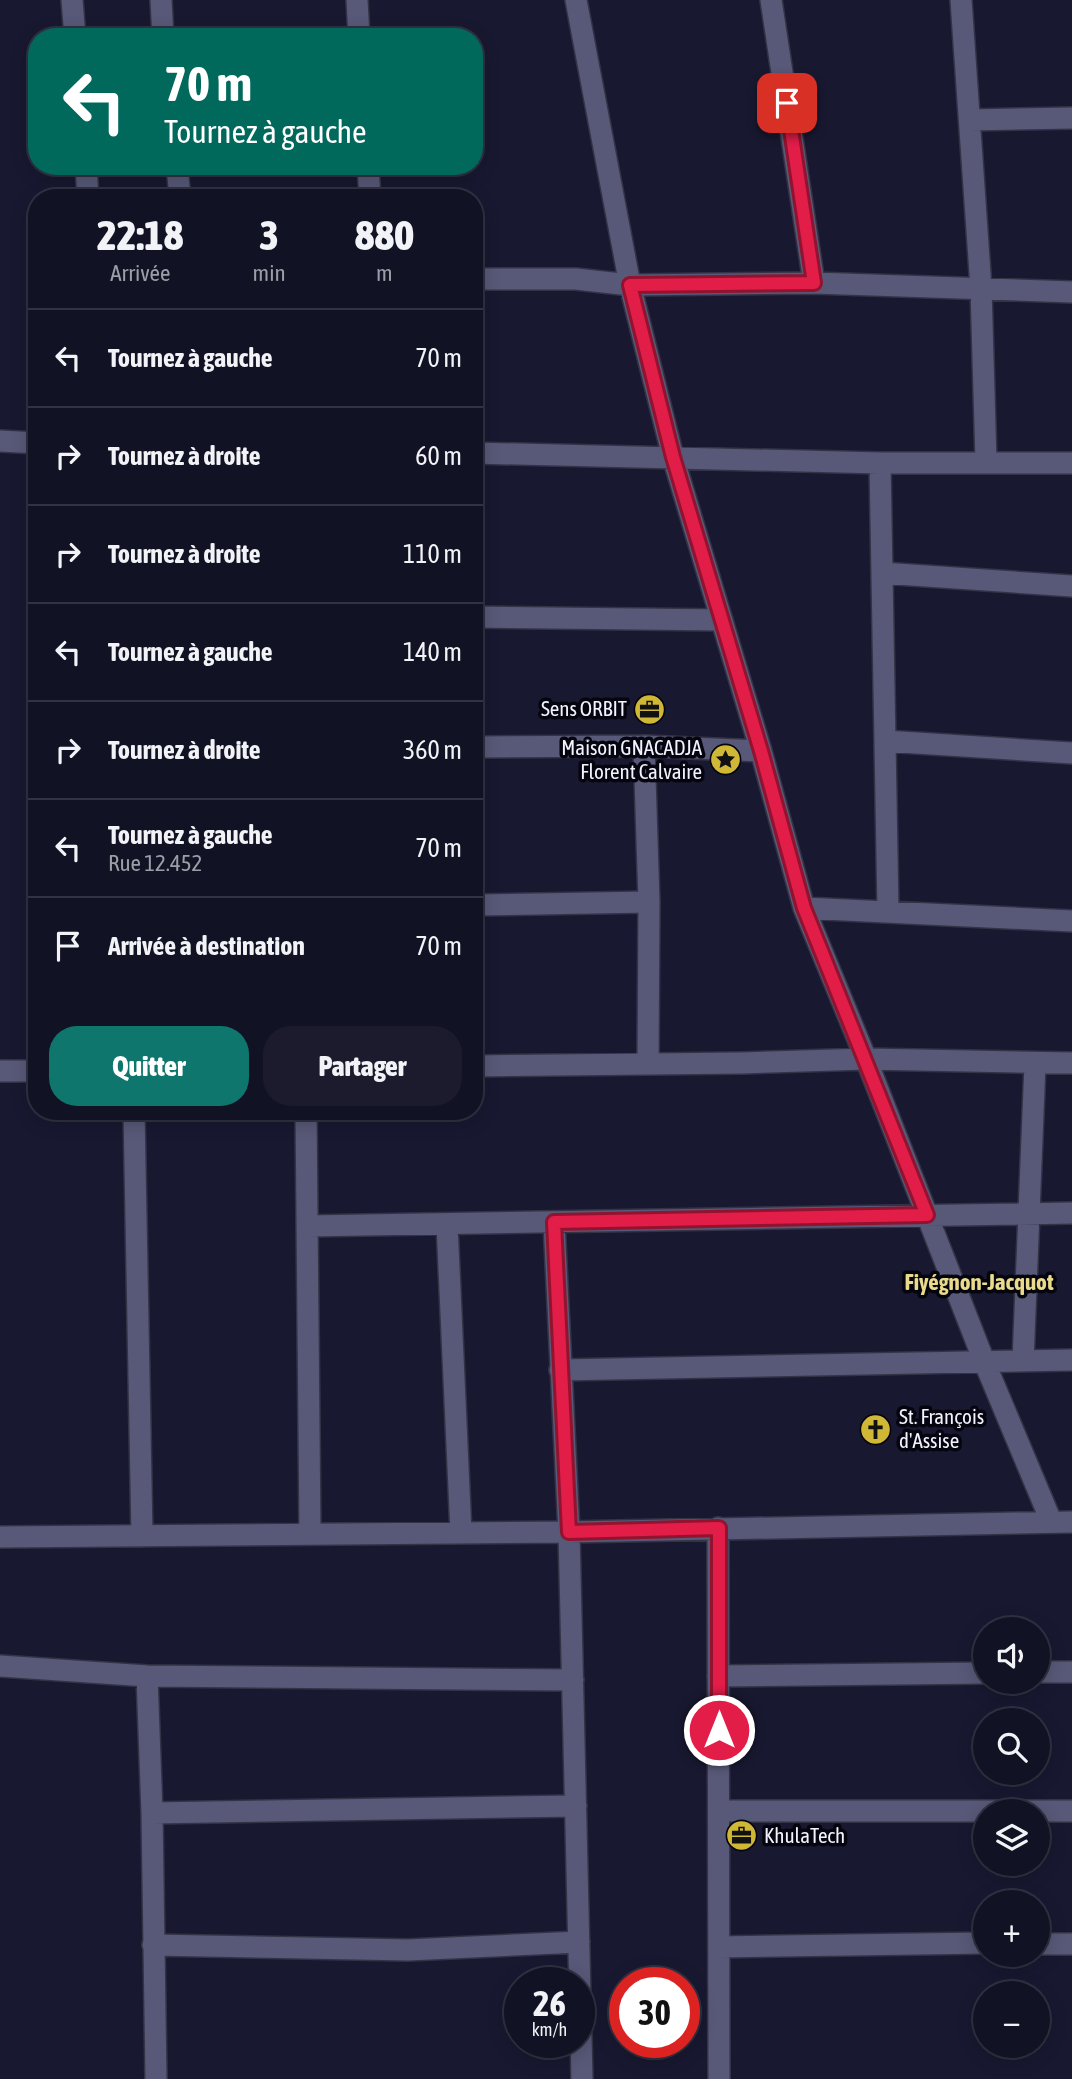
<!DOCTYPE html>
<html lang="fr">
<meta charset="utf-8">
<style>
:root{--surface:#121225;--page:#1b1b2d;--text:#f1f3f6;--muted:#9c9ea7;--line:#313242;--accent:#0f766e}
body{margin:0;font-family:"Asap Condensed",sans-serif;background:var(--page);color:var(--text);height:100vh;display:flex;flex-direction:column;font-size:26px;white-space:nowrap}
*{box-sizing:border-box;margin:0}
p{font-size:23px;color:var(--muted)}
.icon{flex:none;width:38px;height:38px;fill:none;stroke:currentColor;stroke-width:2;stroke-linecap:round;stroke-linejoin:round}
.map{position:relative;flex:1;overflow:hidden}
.panel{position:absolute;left:28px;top:189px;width:455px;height:931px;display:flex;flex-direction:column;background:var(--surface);border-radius:28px;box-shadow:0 4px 18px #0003,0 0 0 2px var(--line)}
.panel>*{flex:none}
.hud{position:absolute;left:28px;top:28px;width:455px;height:147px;border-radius:28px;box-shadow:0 4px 18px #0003,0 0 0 2px var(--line);background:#00695c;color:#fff;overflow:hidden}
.buttons{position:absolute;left:973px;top:1617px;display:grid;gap:14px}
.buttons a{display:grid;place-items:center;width:77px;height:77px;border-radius:50%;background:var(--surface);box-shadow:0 4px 18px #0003,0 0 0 2px var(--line);font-size:35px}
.speed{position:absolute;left:504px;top:1967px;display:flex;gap:14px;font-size:35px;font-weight:700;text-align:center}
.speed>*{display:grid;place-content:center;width:91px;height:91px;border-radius:50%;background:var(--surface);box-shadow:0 4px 18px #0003,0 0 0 2px var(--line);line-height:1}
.speed small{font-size:18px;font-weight:400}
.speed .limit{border:10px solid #d22;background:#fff;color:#111}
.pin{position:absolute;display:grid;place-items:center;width:60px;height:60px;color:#fff;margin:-30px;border-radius:14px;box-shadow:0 4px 10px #0006}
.me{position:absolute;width:77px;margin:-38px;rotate:0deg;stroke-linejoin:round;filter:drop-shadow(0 0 5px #0008)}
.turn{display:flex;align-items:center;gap:24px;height:147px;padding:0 21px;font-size:32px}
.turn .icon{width:91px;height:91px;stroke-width:2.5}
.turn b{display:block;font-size:49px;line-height:60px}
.eta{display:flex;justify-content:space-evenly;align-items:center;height:119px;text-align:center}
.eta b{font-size:42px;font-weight:800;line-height:49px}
.cta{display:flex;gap:14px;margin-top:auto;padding:14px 21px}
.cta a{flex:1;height:80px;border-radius:28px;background:var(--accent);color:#fff;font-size:28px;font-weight:800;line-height:80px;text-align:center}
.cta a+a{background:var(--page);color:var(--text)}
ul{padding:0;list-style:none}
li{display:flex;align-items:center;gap:21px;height:98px;padding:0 21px;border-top:2px solid var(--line)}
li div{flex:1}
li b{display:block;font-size:26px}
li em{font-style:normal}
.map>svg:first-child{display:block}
</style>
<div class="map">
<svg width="1072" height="2079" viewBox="0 0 1072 2079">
<rect width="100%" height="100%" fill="#181831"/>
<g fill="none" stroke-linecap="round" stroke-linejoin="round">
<defs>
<path id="minor" d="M 72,0 L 75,37
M 161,0 L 163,37
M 357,0 L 359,37
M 576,0 L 630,285 L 673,457 L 761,751 L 804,908 L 866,1059 L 984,1361 L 1051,1521
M 771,0 L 814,283
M 961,0 L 981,288 L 986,462
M 970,120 L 1072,118
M 86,166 L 88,198
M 177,166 L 180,198
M 368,166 L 370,198
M 474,279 L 576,279 L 630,285 L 814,283 L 1072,292
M 0,441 L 37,443
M 474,453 L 880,463 L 1072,463
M 880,463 L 888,911
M 882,573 L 1072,586
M 474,617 L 722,620
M 885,741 L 1072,753
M 644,746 L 649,902 L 648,1064
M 474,747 L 644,746 L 761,751
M 474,905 L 649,902
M 804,908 L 1072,921
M 474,1066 L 742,1063 L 866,1059 L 1072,1063
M 0,1071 L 37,1071
M 134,1111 L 142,1536
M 306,1111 L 310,1534
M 554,1222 L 569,1532 L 582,2079
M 447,1224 L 461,1533
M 307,1226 L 1072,1213
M 1023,1361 L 1035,1064
M 560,1370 L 1072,1360
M 718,1528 L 719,2079
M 0,1537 L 569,1532 L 1072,1522
M 0,1666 L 147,1676 L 573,1680
M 1038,1672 L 1072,1672
M 147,1676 L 152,1813 L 156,2079
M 718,1676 L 985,1673
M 719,1811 L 1072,1811
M 152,1813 L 576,1806
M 1038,1944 L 1072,1944
M 153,1945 L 408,1950 L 579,1942
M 719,1947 L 985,1943"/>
</defs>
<use href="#minor" stroke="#343346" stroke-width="24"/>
<use href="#minor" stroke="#585978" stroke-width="21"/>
</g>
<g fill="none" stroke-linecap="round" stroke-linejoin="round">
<defs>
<path id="route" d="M 719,1730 L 719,1528 L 569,1532 L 554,1222 L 927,1215 L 804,908 L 761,751 L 673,457 L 630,285 L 814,283 L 787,103"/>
</defs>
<use href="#route" stroke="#92132f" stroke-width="18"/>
<use href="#route" stroke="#e11d48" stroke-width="12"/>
</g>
<defs>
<symbol id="office-disc" viewBox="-11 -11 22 22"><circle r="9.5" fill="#d0b736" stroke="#05050f"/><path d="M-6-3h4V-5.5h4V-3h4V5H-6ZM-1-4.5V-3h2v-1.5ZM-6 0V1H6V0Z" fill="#111"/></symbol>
<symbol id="sight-disc" viewBox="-11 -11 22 22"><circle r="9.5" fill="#d0b736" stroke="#05050f"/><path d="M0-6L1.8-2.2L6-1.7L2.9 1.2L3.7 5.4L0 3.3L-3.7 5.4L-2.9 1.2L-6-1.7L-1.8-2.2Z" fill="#111"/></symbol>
<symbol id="church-disc" viewBox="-11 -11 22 22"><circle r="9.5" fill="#d0b736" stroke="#05050f"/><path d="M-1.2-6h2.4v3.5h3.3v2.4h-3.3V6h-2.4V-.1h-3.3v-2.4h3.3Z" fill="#111"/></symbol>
</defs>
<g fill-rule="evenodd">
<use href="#office-disc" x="632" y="692" width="35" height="35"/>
<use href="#sight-disc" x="708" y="742" width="35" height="35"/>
<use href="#church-disc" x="858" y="1412" width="35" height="35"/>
<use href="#office-disc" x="724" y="1818" width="35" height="35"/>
</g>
<g text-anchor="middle" stroke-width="7" stroke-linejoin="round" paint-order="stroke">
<g font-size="21" fill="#f2f3fe" stroke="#05050f" text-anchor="end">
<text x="627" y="716">Sens ORBIT</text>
<text x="702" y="755">Maison GNACADJA<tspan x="702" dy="24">Florent Calvaire</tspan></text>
<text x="899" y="1424" text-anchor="start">St. François<tspan x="899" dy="24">d'Assise</tspan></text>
<text x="764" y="1843" text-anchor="start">KhulaTech</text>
</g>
<g font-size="23" font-weight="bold" fill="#eada8b" stroke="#05050f">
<text x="979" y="1290">Fiyégnon-Jacquot</text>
</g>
</g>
</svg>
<div class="buttons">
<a><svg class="icon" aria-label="sound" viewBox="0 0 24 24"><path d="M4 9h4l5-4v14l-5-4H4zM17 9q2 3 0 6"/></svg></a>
<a><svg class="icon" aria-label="search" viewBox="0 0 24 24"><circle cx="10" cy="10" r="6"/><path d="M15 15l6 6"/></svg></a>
<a><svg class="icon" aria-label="layers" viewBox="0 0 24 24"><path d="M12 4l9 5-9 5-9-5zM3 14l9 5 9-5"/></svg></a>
<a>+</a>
<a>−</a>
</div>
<div class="speed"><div>26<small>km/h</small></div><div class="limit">30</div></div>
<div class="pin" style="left:787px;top:103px;background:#d93025"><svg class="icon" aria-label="arrive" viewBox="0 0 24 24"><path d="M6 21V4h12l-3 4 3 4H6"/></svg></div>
<svg class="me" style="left:719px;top:1730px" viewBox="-20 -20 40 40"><circle r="17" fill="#e11d48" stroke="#fff" stroke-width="3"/><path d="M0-11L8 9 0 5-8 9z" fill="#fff"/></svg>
<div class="hud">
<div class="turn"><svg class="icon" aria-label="left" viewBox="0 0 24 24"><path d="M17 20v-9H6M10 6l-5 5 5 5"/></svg><div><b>70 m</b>Tournez à gauche</div></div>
</div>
<section class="panel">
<div class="eta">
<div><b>22:18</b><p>Arrivée</p></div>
<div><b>3</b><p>min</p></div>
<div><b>880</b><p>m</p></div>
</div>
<ul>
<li><svg class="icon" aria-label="left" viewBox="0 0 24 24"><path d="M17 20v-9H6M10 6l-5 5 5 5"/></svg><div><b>Tournez à gauche</b></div><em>70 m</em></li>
<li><svg class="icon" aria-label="right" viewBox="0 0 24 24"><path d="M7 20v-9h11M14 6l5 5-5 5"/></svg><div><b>Tournez à droite</b></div><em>60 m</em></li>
<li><svg class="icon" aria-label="right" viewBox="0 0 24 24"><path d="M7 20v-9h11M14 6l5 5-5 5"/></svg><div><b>Tournez à droite</b></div><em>110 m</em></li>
<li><svg class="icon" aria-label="left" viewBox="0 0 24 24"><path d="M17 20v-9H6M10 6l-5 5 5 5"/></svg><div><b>Tournez à gauche</b></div><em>140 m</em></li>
<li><svg class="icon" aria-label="right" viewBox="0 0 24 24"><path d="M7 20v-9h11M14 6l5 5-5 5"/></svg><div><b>Tournez à droite</b></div><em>360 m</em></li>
<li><svg class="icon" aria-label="left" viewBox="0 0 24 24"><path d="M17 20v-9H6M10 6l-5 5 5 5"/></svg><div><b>Tournez à gauche</b><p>Rue 12.452</p></div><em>70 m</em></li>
<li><svg class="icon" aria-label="arrive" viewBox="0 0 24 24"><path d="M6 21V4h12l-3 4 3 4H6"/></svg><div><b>Arrivée à destination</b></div><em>70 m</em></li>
</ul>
<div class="cta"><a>Quitter</a><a>Partager</a></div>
</section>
</div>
